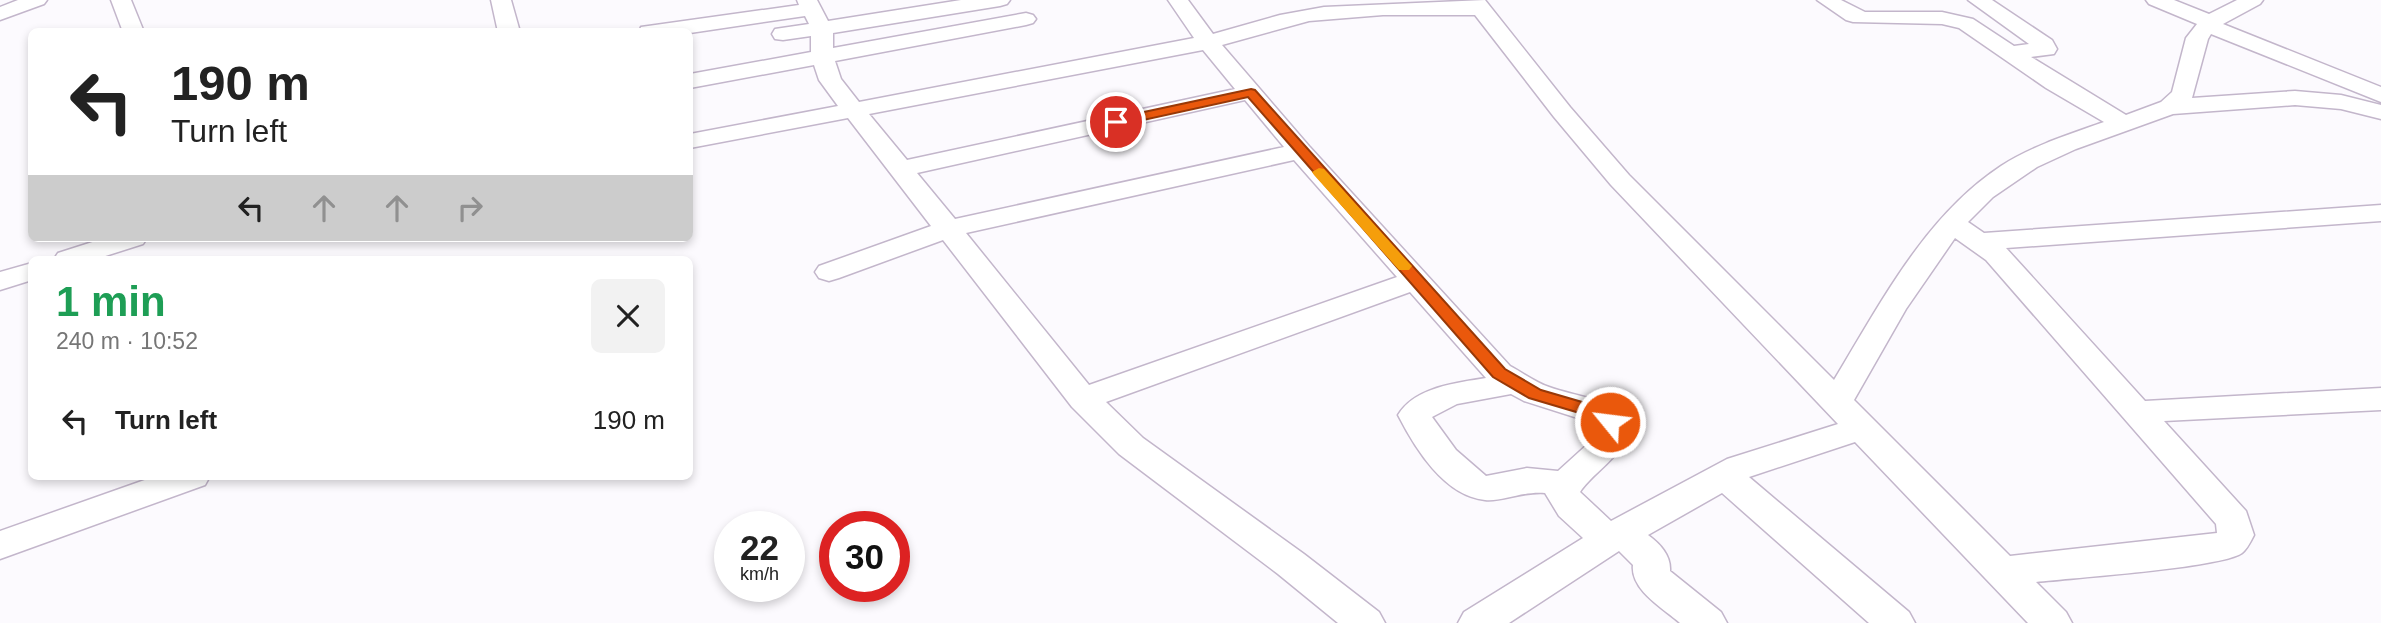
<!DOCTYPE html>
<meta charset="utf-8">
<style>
:root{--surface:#fff;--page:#f2f2f2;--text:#222;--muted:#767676}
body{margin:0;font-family:Arial,sans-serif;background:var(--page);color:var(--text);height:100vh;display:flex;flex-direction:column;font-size:26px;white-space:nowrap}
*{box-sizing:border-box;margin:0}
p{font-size:23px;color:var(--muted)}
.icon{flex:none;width:38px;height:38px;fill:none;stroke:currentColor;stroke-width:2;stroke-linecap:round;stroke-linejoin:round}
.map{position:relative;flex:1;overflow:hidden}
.details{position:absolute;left:28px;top:256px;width:665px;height:224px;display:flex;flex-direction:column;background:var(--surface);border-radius:10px;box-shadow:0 4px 10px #0003}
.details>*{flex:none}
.banner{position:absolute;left:28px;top:28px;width:665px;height:214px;border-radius:10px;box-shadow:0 4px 10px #0003;background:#fff;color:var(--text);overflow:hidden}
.speed{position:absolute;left:714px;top:511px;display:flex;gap:14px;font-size:35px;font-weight:700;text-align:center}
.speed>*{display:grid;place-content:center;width:91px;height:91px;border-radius:50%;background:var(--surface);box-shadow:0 4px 10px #0003;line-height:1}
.speed small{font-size:18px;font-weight:400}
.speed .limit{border:10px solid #d22;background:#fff;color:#111}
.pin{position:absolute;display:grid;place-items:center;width:60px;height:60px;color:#fff;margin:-30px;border:4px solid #fff;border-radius:50%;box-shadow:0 2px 7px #0007}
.me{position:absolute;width:77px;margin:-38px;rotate:299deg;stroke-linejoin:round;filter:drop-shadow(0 0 5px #0008)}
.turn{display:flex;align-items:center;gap:24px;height:147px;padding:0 28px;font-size:32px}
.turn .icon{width:91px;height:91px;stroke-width:2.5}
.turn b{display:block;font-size:49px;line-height:60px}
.lanes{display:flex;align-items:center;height:66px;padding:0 28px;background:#0003;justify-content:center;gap:35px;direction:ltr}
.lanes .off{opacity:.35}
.round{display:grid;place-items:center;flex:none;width:74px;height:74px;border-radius:10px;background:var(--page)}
.headline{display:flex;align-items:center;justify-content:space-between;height:119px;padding:0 28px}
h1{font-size:42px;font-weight:800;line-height:52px;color:#1e9e55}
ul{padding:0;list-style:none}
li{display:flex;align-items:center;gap:21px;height:91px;padding:0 28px}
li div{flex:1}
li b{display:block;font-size:26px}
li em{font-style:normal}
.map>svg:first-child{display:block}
</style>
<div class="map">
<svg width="2381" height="623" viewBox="0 0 2381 623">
<rect width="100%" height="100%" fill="#fcfafe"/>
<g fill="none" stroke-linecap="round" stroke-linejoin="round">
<defs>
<path id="minor" d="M 18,0 L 47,0 L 44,4 L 0,20 L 0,7 Z
M 111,0 L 131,0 L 144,32 L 123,32 Z
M 491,0 L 511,0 L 520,32 L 498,32 Z
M 797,0 L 817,0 L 828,21 L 961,0 L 1010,0 L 1007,4 L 1000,6 L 833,33 L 833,48 L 1026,13 L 1033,15 L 1036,19 L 1033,23 L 1026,25 L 835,61 L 841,79 L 859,102 L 1194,38 L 1168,0 L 1188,0 L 1213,34 L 1280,15 L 1324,7 L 1485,0 L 1570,107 L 1629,175 L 1834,380 C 1880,304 1925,216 2001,166 C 2032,146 2070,134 2104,122 L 2046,88 L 1959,28 L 1942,24 L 1853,22 L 1846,20 L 1817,0 L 1841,0 L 1865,12 L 1942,12 L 1973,19 L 2014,46 L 2029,44 L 1968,0 L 1992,0 L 2052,40 L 2057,49 L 2054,54 L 2031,57 L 2126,115 L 2161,102 L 2172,92 L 2186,38 L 2197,24 L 2149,4 L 2146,0 L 2174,0 L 2209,14 L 2237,0 L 2263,0 L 2260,4 L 2223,24 L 2381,87 L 2381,102 L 2211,34 L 2208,39 L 2192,98 L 2295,91 L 2341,95 L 2381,105 L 2381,119 L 2341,109 L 2295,105 L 2173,114 L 2076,149 L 2037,167 L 1993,197 L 1968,222 L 1984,233 L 2381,205 L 2381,221 L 2006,248 L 2145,401 L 2381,388 L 2381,410 L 2164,421 L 2246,511 L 2254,535 C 2251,541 2247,549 2242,553 C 2221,568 2070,578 2036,582 L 2066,612 L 2072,623 L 2028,623 L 1855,442 L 1749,477 L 1909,612 L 1915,623 L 1869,623 L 1722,493 L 1648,535 C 1660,544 1671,555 1670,571 L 1721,612 L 1727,623 L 1680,623 C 1664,609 1630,590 1633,565 L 1619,551 L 1509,623 L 1458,623 L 1464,612 L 1583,538 L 1559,516 L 1545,493 C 1522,491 1502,502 1485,500 C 1444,496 1415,448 1398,415 C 1415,387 1456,383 1486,378 L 1410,292 L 1106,402 L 1143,438 L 1304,554 L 1379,612 L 1385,623 L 1338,623 L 1278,574 L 1119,454 L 1072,407 L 943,240 L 839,278 L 829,281 L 819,278 L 815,272 L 819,266 L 931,226 L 848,118 L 690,148 L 690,134 L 838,106 L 819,80 L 814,65 L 690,88 L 690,74 L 811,52 L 811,36 L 783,40 L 775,39 L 772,34 L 775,29 L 809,24 L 805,16 L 690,33 L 639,32 L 641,27 L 799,5 ZM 1383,15 L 1475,15 L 1554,117 L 1611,185 L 1838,424 L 1727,459 L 1611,521 L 1580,492 L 1582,489 C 1601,465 1626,456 1627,422 C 1611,397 1575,397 1549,387 C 1535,382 1523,373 1510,366 L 1309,146 L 1222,45 L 1309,21 ZM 1203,50 L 1235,89 L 907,160 L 869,114 ZM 1245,100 L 1284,147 L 955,219 L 917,173 ZM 1294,160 L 1397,277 L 1089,385 L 966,233 ZM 1955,238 L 1986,260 L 2216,524 L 2217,533 L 2010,556 L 1854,400 L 1906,309 ZM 1511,394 L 1524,401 L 1587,421 L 1593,426 L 1590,442 L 1558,471 L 1527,468 L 1486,476 L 1456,450 L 1432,417 L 1457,404 Z
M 105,238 L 147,238 L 143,244 L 96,259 L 54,259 L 58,253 Z
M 32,263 L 32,280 L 0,290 L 0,272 Z
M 156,476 L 210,476 L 205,485 L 0,559 L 0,531 Z"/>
</defs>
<use href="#minor" stroke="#c3b6cb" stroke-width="3"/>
<use href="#minor" fill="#fff" fill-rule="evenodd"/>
</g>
<path fill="#ea580c" stroke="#983908" stroke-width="2" d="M 1251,89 L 1255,90 L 1505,369 L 1541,390 L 1606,409 L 1619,422 L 1616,427 L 1604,427 L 1593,417 L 1529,398 L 1493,377 L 1248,97 L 1116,126 L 1110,122 L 1116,118 Z"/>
<path fill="#f59e0b" d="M 1319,168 L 1324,169 L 1409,263 L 1412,266 L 1409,270 L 1399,270 L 1314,175 L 1312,172 Z"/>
</svg>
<div class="speed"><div>22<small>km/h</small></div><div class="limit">30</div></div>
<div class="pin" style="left:1116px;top:122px;background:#d93025"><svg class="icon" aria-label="arrive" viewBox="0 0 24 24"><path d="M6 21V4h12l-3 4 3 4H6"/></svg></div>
<svg class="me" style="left:1610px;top:422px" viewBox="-20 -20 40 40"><circle r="17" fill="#ea580c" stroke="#fff" stroke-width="3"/><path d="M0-11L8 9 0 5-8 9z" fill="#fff"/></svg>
<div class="banner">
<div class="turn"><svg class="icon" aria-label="left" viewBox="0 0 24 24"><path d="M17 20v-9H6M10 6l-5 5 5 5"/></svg><div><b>190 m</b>Turn left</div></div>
<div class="lanes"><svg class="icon" aria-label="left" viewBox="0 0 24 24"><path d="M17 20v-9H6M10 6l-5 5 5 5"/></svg><svg class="icon off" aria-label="ahead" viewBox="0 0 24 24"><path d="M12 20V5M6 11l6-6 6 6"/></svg><svg class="icon off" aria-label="ahead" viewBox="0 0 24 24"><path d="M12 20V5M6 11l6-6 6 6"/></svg><svg class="icon off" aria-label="right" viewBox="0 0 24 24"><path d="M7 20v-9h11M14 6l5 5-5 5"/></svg></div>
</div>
<section class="details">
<div class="headline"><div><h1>1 min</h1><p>240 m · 10:52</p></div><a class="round"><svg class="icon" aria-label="close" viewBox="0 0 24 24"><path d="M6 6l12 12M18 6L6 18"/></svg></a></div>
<ul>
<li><svg class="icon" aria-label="left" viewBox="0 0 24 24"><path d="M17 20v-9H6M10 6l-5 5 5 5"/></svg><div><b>Turn left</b></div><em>190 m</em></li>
</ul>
</section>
</div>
